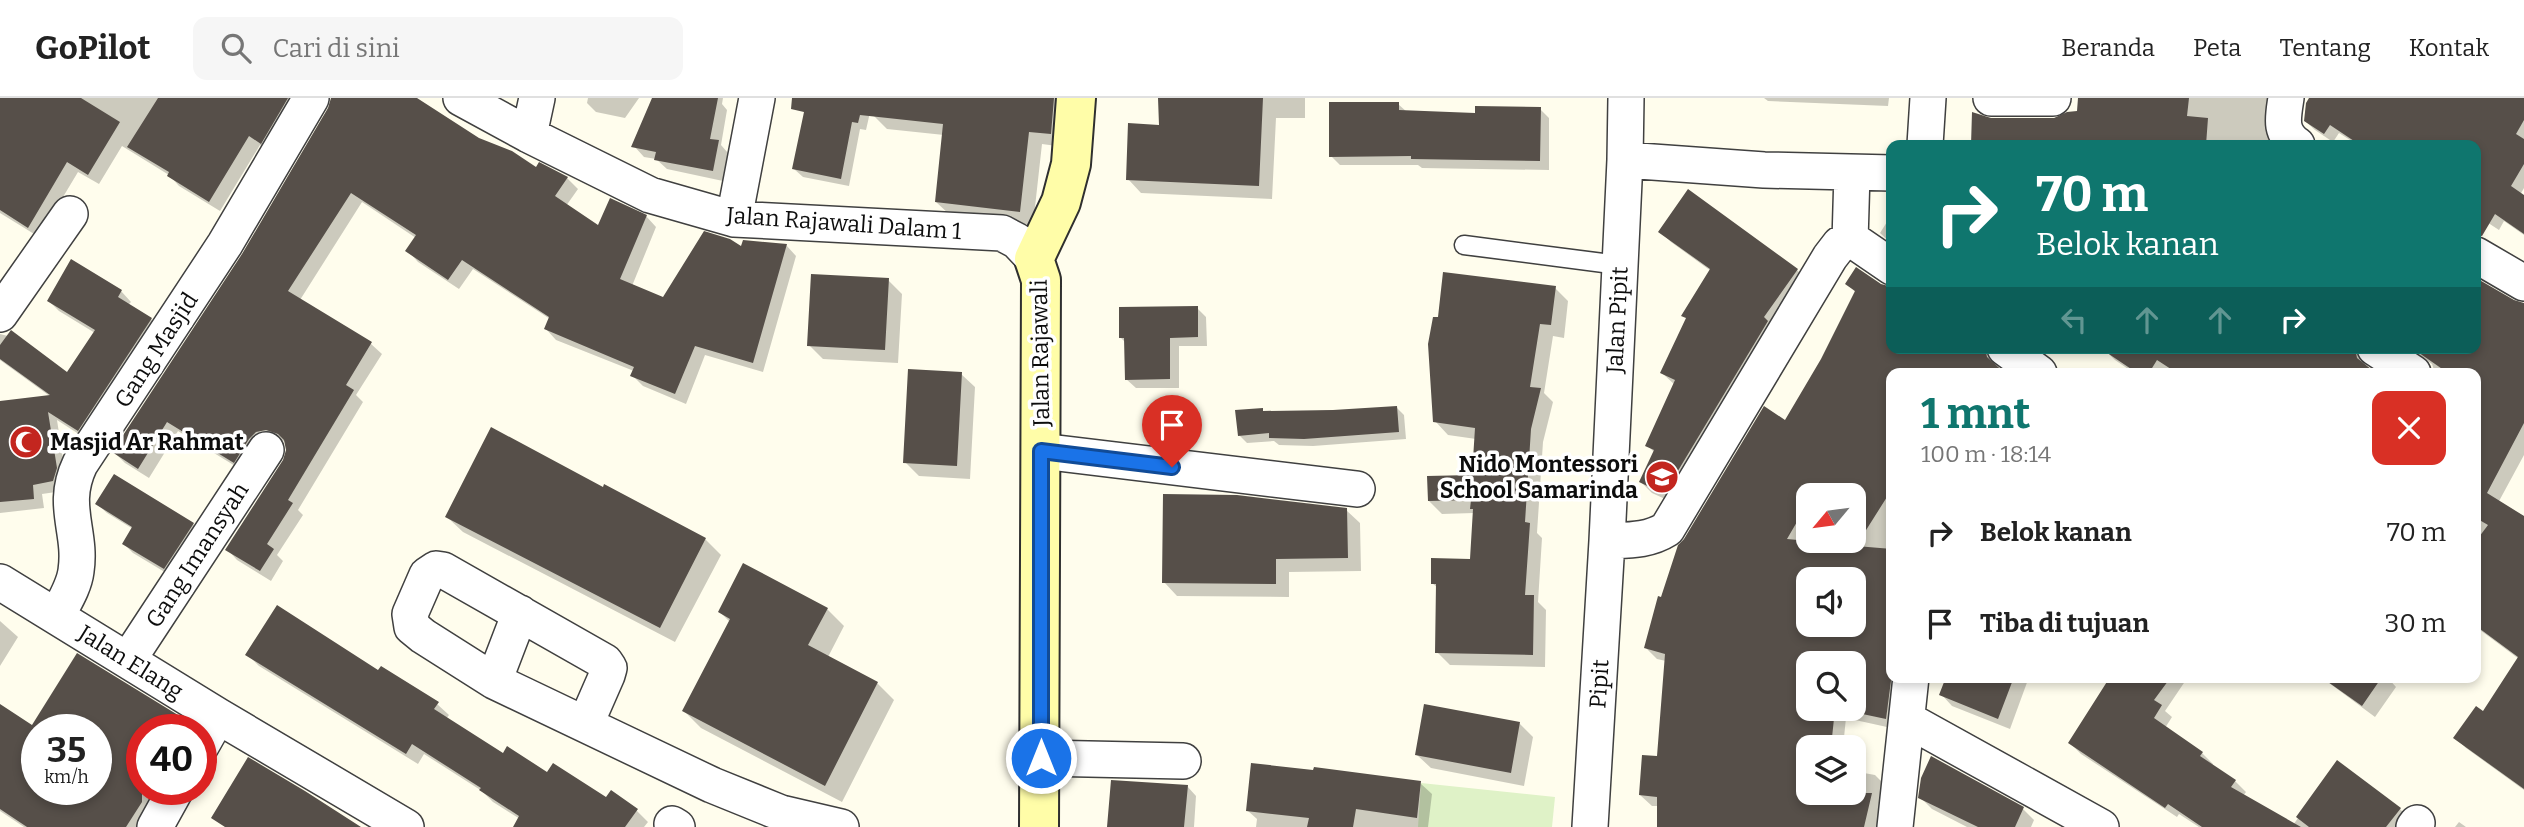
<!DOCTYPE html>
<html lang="id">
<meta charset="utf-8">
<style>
:root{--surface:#fff;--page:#f6f6f6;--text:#222;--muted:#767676;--line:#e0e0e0;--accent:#0f766e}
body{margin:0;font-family:Bitter,serif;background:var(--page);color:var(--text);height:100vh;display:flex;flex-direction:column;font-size:26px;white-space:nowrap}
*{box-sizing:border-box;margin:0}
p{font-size:23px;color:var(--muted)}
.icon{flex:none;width:38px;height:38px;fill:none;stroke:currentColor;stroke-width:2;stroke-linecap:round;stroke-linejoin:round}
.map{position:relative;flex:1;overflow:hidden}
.panel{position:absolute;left:1886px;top:270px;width:595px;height:315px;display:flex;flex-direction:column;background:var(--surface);border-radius:14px;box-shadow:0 4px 10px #0003}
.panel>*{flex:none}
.hud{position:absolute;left:1886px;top:42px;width:595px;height:214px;border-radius:14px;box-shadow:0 4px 10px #0003;background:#0f766e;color:#fff;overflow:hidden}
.needle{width:46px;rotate:241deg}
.tools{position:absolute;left:1796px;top:385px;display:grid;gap:14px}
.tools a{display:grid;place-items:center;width:70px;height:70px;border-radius:14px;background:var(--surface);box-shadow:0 4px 10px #0003;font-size:35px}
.speed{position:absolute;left:21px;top:616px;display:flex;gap:14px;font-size:35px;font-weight:700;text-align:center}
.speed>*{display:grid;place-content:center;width:91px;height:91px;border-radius:50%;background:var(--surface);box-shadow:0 4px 10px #0003;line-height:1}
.speed small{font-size:18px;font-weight:400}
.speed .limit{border:10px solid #d22;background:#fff;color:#111}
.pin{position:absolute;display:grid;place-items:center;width:60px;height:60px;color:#fff;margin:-72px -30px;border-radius:50% 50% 50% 0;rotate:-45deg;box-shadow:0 0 7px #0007}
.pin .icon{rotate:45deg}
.me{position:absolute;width:77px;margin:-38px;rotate:0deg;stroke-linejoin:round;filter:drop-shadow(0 0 5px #0008)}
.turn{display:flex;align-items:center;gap:24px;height:147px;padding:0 35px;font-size:32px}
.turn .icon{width:91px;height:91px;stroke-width:2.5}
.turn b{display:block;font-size:49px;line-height:60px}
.lanes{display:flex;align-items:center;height:66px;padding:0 35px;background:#0003;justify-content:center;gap:35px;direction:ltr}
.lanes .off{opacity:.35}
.round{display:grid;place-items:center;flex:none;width:74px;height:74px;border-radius:14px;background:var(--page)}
.headline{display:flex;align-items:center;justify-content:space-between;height:119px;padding:0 35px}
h1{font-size:42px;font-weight:700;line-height:52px;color:var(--accent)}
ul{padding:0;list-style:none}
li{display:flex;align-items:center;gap:21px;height:91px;padding:0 35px}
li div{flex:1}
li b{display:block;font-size:26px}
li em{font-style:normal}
header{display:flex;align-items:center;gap:42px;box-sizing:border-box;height:98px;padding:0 35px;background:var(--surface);border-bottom:2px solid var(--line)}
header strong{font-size:33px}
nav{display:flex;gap:38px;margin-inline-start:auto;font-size:24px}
.search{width:490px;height:63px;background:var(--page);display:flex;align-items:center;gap:18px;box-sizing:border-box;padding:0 24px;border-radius:14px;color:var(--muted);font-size:26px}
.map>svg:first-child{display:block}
</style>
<header>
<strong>GoPilot</strong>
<div class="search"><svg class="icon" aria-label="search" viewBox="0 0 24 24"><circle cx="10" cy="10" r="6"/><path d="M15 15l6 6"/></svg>Cari di sini</div>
<nav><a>Beranda</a><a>Peta</a><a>Tentang</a><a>Kontak</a></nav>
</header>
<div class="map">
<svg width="2524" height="729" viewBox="0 0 2524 729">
<rect width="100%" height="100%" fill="#fffded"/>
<path fill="#dff2c7" d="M 1421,685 L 1555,699 L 1552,729 L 1418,729 Z"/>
<path fill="#0003" fill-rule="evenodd" d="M 0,0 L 304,0 L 272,55 L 260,47 L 220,113 L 179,88 L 169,77 L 122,48 L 99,86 L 78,74 L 39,139 L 0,115 Z
M 333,0 L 416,0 L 478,42 L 536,71 L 540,67 L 567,80 L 578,91 L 566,108 L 599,130 L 646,118 L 656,129 L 632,188 L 664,202 L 743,150 L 786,147 L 796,158 L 763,274 L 705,257 L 686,306 L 643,288 L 632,277 L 634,273 L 556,242 L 546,231 L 550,221 L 473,171 L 459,191 L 418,164 L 408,153 L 416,140 L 362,104 L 300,202 L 371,246 L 382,256 L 356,297 L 363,304 L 298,412 L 303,417 L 277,457 L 283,463 L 271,483 L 237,462 L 227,451 L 285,363 L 288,353 L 286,344 L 278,342 L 245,374 L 178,333 L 149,380 L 125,365 L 114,354 L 244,157 L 330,11 Z
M 588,0 L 639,0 L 625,20 L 596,14 L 587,5 Z
M 654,0 L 723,0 L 722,6 L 727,12 L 721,47 L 728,55 L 723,83 L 667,71 L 656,61 L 644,59 L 634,48 Z
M 804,0 L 856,0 L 871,10 L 866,32 L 860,31 L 849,88 L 803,79 L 794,71 L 805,15 L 802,12 Z
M 875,0 L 1070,0 L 1064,49 L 1042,46 L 1033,127 L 950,117 L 936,104 L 944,37 L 887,31 L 873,17 Z
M 1160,0 L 1305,0 L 1305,20 L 1276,20 L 1272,101 L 1141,95 L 1128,81 L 1160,28 Z
M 1764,0 L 1889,0 L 1888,8 L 1768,3 Z
M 2135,0 L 2280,0 L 2276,47 L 1972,47 L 1973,17 L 1991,22 L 2053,22 Z
M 2311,0 L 2524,0 L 2524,90 L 2520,97 L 2524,100 L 2524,137 L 2504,123 L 2499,132 L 2476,117 L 2476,47 L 2358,47 L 2339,35 L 2333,44 L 2315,32 L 2305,23 Z
M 1398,6 L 1407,14 L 1477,17 L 1540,11 L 1549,20 L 1549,72 L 1422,70 L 1418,67 L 1340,67 L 1331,58 Z
M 1892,116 L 1892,146 L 1880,135 Z
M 1660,133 L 1797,172 L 1808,183 L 1676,406 L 1652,395 L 1641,384 L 1655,355 L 1647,347 L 1675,287 L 1662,275 L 1711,173 L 1671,144 Z
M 888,182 L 902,196 L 898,265 L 823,261 L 809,247 Z
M 1848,186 L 1880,187 L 1892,250 L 1999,250 L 1996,259 L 1997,270 L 1892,275 L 1892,579 L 1904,579 L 1896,631 L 1846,620 L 1843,649 L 1808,649 L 1808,695 L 1853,695 L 1853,673 L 1875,677 L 1886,688 L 1877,729 L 1659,729 L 1659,708 L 1652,708 L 1640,697 L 1659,660 L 1666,563 L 1657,561 L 1646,550 L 1662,501 L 1785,324 L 1822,261 L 1856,195 ZM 1808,397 L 1853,397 L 1853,443 L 1808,443 ZM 1808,481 L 1853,481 L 1853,527 L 1808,527 ZM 1808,565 L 1853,565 L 1853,611 L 1808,611 Z
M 1555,190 L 1568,203 L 1564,240 L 1553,238 L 1544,295 L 1553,304 L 1543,344 L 1537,435 L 1542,440 L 1538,504 L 1546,512 L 1545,569 L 1450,567 L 1437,554 L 1438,490 L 1432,485 L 1471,463 L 1474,415 L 1442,416 L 1429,403 L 1474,378 L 1476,341 L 1448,337 L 1435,323 Z
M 121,193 L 131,204 L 128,207 L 151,221 L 161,231 L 88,342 L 57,322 L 66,381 L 63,393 L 42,396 L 44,410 L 0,415 L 0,304 L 51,299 L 0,262 L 0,236 L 8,238 L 68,276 L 95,235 L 59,213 L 49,203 Z
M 2514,204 L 2524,207 L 2524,357 L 2498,405 L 2524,418 L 2524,692 L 2466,650 L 2455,639 L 2484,616 L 2519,561 L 2476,529 L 2476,275 L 2435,275 L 2432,266 L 2409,250 L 2476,250 Z
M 1197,210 L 1206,219 L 1207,248 L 1179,248 L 1179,290 L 1136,290 L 1126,281 L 1126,245 L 1121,240 Z
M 2369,250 L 2365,260 L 2367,271 L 2373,275 L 2134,275 L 2115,262 L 2104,251 Z
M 961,276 L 975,289 L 970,381 L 919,378 L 905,364 Z
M 1397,310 L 1404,317 L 1406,341 L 1313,348 L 1279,347 L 1274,343 L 1247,345 L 1239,337 L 1262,312 L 1265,315 Z
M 97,406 L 193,426 L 202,435 L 173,479 L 133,455 L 124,446 L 133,431 L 107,415 Z
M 1346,412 L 1360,425 L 1361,473 L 1289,474 L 1289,499 L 1177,498 L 1164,484 Z
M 447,419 L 705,441 L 721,457 L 675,544 L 463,434 Z
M 827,511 L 844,528 L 828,559 L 877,585 L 894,602 L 842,704 L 701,630 L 684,613 L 730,524 L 720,514 Z
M 0,523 L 18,539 L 0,568 Z
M 248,557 L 379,574 L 437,606 L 449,617 L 446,621 L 503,657 L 636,712 L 648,724 L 644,729 L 522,729 L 520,721 L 493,704 L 482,693 L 424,656 L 418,666 L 259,568 Z
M 1948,579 L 2029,579 L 2010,631 L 1952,608 L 1941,596 Z
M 2033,579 L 2048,579 L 2046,585 Z
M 2112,579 L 2188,579 L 2165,613 L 2172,619 L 2165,630 L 2202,655 L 2213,666 L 2212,668 L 2235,683 L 2246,694 L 2243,698 L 2293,727 L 2338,665 L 2400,711 L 2411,722 L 2405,729 L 2199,729 L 2179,716 L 2177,719 L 2081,656 L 2070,645 Z
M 2321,579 L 2387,579 L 2396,589 L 2375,619 Z
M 0,608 L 33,629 L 190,626 L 195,632 L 142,632 L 142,691 L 170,691 L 143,729 L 24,729 L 0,713 ZM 37,632 L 96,632 L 96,691 L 37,691 Z
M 1519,625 L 1533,639 L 1524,688 L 1431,670 L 1417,657 Z
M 1420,685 L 1432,696 L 1428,729 L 1256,729 L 1257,721 L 1248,713 Z
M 1187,688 L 1196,698 L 1194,729 L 1109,729 Z
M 1920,699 L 2023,711 L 2034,722 L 2031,729 L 1967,729 L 1932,711 Z
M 2459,724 L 2466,729 L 2455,729 Z"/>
<path fill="#564f49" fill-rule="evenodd" d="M 0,0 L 81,0 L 120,24 L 88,77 L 67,64 L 28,130 L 0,112 Z
M 158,0 L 288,0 L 261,46 L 249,38 L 209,104 L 167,78 L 169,74 L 127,49 Z
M 331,0 L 417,0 L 479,40 L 512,53 L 536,69 L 539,64 L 568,79 L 555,98 L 598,127 L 610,100 L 647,117 L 620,181 L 663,199 L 704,133 L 730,141 L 741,148 L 743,142 L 787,146 L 753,265 L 695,248 L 675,296 L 630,278 L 634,269 L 544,231 L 549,219 L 462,162 L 448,182 L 405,153 L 416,137 L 351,95 L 288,193 L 372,244 L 346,287 L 354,292 L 288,402 L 293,405 L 267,446 L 274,451 L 260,473 L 225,452 L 283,362 L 286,352 L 284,342 L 278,336 L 266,332 L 256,334 L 249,341 L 234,365 L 167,324 L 138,371 L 112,354 L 242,156 L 328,10 Z
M 652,0 L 718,0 L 710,41 L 719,42 L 713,73 L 654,62 L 656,54 L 631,49 Z
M 792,0 L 1054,0 L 1051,36 L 1029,34 L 1020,114 L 935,104 L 943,26 L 860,17 L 858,25 L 852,24 L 841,81 L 792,71 L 804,14 L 791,11 Z
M 1158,0 L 1263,0 L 1259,88 L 1126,82 L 1128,25 L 1159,27 Z
M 2078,0 L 2189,0 L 2187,18 L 2208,20 L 2206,47 L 2120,45 L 2120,47 L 1971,47 L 1972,14 L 1991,20 L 2054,20 L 2067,14 L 2077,13 Z
M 2309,0 L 2524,0 L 2524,22 L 2516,36 L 2524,41 L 2524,66 L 2511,88 L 2524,97 L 2524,136 L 2495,116 L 2482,138 L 2476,137 L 2476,47 L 2360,47 L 2330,27 L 2324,36 L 2304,23 L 2306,5 Z
M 1329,4 L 1399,4 L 1399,12 L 1475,15 L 1475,8 L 1541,9 L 1540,63 L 1411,61 L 1411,58 L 1329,59 Z
M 1688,91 L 1798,171 L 1764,219 L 1768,223 L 1664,396 L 1639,384 L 1654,352 L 1645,348 L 1675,282 L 1660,275 L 1686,220 L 1681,218 L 1710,171 L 1658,134 Z
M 71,161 L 122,192 L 118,199 L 152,220 L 78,333 L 48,314 L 57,370 L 53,383 L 33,387 L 34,401 L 0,404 L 0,303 L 50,297 L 0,261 L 0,247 L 11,232 L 67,274 L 95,232 L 47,203 Z
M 1856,169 L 1881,186 L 1892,189 L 1892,250 L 1985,250 L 1987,259 L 2005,275 L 1892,275 L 1892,391 L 1856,448 L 1892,451 L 1892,575 L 1886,621 L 1853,614 L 1853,565 L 1808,565 L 1808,611 L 1835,611 L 1831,649 L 1808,649 L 1808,695 L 1872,695 L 1864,729 L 1657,729 L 1657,699 L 1639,697 L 1642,657 L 1657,658 L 1665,556 L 1644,550 L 1658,498 L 1661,499 L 1678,447 L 1684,441 L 1764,308 L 1785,322 L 1821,261 L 1855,193 L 1845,186 ZM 1808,397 L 1853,397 L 1853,447 L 1787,441 L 1808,405 ZM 1808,481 L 1853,481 L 1853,527 L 1808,527 Z
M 1443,174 L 1556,188 L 1551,227 L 1540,226 L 1530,289 L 1541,290 L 1531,331 L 1525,424 L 1530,425 L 1525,497 L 1534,497 L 1533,557 L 1435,555 L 1436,486 L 1431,486 L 1431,460 L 1470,461 L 1473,411 L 1470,411 L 1471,402 L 1428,403 L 1427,378 L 1472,377 L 1475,330 L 1433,324 L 1428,246 L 1433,219 L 1438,219 Z
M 811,176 L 889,180 L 885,252 L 807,248 Z
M 2476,180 L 2514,202 L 2524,205 L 2524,325 L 2487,395 L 2524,418 L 2524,691 L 2453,640 L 2476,608 L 2483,613 L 2518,559 L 2476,528 L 2476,443 L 2488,427 L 2476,420 L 2476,275 L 2448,275 L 2412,250 L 2476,250 Z
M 1198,208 L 1198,239 L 1170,240 L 1170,281 L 1125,282 L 1124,240 L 1119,240 L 1119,209 Z
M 2100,250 L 2355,250 L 2357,260 L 2376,275 L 2177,275 L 2157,262 L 2149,275 L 2137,275 Z
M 908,271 L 962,274 L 957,368 L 903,365 Z
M 1397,308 L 1399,334 L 1304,341 L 1269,340 L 1269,335 L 1238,338 L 1235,312 L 1263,310 L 1263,313 L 1333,312 Z
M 491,329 L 603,389 L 604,386 L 706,440 L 660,530 L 445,419 Z
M 114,376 L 194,425 L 164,471 L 122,446 L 132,429 L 95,406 Z
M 1163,396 L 1237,397 L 1347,410 L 1348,460 L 1276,461 L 1276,486 L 1162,485 Z
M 743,465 L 828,510 L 808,547 L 878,584 L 825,688 L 682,613 L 730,521 L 718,514 Z
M 277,507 L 378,572 L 381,568 L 439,604 L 434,611 L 503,655 L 507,648 L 547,674 L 553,665 L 606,699 L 611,692 L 638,711 L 625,729 L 513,729 L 519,718 L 479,692 L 481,690 L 412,646 L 406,656 L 245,557 Z
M 77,555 L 191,625 L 187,632 L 142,632 L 142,704 L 126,729 L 27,729 L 0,711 L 0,606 L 32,627 ZM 37,632 L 96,632 L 96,691 L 37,691 Z
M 1946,579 L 2014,579 L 1998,621 L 1939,597 Z
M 2110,579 L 2171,579 L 2154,602 L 2162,607 L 2154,620 L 2203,654 L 2200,658 L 2236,682 L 2231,689 L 2301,729 L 2202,729 L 2168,706 L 2165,710 L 2068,645 Z
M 2321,579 L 2382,579 L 2362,608 Z
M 1424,606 L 1520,624 L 1511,675 L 1415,657 Z
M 1931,658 L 2024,709 L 2015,729 L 1978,729 L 1918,700 L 1921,680 Z
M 248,659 L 305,693 L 361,729 L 225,729 L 211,720 Z
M 2337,662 L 2401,710 L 2386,729 L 2309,729 L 2296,719 Z
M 1251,665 L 1313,672 L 1314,669 L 1421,683 L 1417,720 L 1356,711 L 1353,729 L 1307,729 L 1309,720 L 1246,713 Z
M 1111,682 L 1188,687 L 1184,729 L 1107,729 Z"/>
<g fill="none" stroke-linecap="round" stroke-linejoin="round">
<defs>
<path id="lane" d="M 1464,147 L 1619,167"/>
<path id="street" d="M 461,0 L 529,37 L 650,97 L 734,121 L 1002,135 L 1017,143 L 1034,161
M 1991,0 L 2053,0
M 2286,0 C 2283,20 2279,34 2297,47
M 529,37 L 537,0
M 1925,47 L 1928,0
M 1625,62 L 1764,72 L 1892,75
M 734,121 L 757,0
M 1850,143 L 1852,75
M 2476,157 L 2524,185
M 0,216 L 70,116
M 2005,250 L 2039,275
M 2375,250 L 2413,275
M 1041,353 L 1357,391
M 1607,443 C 1629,442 1648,443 1667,431 L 1830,159 L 1840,146 L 1854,143 L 1892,169
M 0,484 L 218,618 L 406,729
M 57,518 C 64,504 74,489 76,473 C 82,433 60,408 80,366 L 225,146 L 311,0
M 128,562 L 266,352
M 494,583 L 520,515
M 1908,622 L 2101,729
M 586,625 L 607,577 L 609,570 L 605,564 L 443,472 L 436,471 L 427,477 L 410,516 L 412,529 L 423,538 L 494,583 L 712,687 L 781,715 L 841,729
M 201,648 L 218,618
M 1041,660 L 1183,663
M 672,726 L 677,729
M 155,729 L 176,691
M 1590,729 L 1607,443 L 1625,62 L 1626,0
M 1895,729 L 1911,579
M 2414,729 L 2417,725"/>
<path id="secondary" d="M 1039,729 L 1041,182 L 1034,161 L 1061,104 L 1071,66 L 1076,0"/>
</defs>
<use href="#lane" stroke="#404040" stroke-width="21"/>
<use href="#street" stroke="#404040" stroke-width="38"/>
<use href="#secondary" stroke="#2f2f2f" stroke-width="42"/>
<use href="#lane" stroke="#fff" stroke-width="18"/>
<use href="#street" stroke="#fff" stroke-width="35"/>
<use href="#secondary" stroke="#fffda8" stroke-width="38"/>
</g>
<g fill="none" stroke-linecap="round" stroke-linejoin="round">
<defs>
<path id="route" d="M 1041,660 L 1041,353 L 1172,369"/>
</defs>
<use href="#route" stroke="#114b97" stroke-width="18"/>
<use href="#route" stroke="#1a73e8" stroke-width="12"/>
</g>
<defs>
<symbol id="mosque-disc" viewBox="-11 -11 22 22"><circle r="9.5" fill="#c3261f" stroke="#fff"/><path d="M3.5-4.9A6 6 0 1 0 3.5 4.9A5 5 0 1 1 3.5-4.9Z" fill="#fff"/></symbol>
<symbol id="school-disc" viewBox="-11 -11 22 22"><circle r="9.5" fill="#c3261f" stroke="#fff"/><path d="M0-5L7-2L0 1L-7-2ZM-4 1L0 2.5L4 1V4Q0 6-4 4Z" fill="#fff"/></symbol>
</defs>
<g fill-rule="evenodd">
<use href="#mosque-disc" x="7" y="325" width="38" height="38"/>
<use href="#school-disc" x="1643" y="360" width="38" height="38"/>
</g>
<g text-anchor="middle" stroke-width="7" stroke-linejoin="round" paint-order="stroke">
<g font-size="23" fill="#0d0d0d" stroke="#fff">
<text transform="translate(844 125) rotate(4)" y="8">Jalan Rajawali Dalam 1</text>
<text transform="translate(1617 222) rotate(-87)" y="8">Jalan Pipit</text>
<text transform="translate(156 252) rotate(-57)" y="8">Gang Masjid</text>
<text transform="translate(1040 255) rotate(-91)" y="8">Jalan Rajawali</text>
<text transform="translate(197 457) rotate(-57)" y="8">Gang Imansyah</text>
<text transform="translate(131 564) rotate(32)" y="8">Jalan Elang</text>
<text transform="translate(1599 586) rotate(-86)" y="8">Pipit</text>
</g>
<g font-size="23" font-weight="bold" fill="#0d0d0d" stroke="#fff" text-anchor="start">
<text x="50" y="352">Masjid Ar Rahmat</text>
<text x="1638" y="374" text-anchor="end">Nido Montessori<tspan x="1638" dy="26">School Samarinda</tspan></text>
</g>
</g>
</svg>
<div class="tools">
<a><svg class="needle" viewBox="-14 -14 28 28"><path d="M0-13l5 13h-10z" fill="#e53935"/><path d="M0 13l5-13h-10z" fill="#767676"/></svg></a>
<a><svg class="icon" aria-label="sound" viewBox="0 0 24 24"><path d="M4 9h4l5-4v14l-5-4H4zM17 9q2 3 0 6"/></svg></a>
<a><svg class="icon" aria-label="search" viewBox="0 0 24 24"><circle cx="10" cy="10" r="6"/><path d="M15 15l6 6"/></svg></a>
<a><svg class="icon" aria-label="layers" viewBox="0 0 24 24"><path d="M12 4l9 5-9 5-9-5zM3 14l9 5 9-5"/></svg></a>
</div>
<div class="speed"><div>35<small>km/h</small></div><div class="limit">40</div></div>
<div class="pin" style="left:1172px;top:369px;background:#d93025"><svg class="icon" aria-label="arrive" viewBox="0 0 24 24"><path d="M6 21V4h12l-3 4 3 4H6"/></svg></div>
<svg class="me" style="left:1041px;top:660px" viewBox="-20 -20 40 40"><circle r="17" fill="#1a73e8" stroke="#fff" stroke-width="3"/><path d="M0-11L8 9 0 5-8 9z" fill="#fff"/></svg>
<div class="hud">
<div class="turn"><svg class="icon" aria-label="right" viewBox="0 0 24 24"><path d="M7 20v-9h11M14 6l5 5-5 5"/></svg><div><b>70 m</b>Belok kanan</div></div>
<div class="lanes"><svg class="icon off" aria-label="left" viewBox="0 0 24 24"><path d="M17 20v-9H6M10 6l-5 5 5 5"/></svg><svg class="icon off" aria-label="ahead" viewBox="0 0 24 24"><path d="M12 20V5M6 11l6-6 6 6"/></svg><svg class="icon off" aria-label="ahead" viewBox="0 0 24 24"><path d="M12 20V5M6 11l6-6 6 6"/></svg><svg class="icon" aria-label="right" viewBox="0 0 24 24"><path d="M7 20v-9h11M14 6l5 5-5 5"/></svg></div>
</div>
<section class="panel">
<div class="headline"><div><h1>1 mnt</h1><p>100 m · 18:14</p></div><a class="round" style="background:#d93025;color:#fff"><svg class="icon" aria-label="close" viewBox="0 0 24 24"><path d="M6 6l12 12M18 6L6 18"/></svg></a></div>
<ul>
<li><svg class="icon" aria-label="right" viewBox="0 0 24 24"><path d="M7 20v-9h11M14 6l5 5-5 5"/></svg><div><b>Belok kanan</b></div><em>70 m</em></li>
<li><svg class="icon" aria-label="arrive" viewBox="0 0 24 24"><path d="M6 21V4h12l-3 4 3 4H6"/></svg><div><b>Tiba di tujuan</b></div><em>30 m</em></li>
</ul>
</section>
</div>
